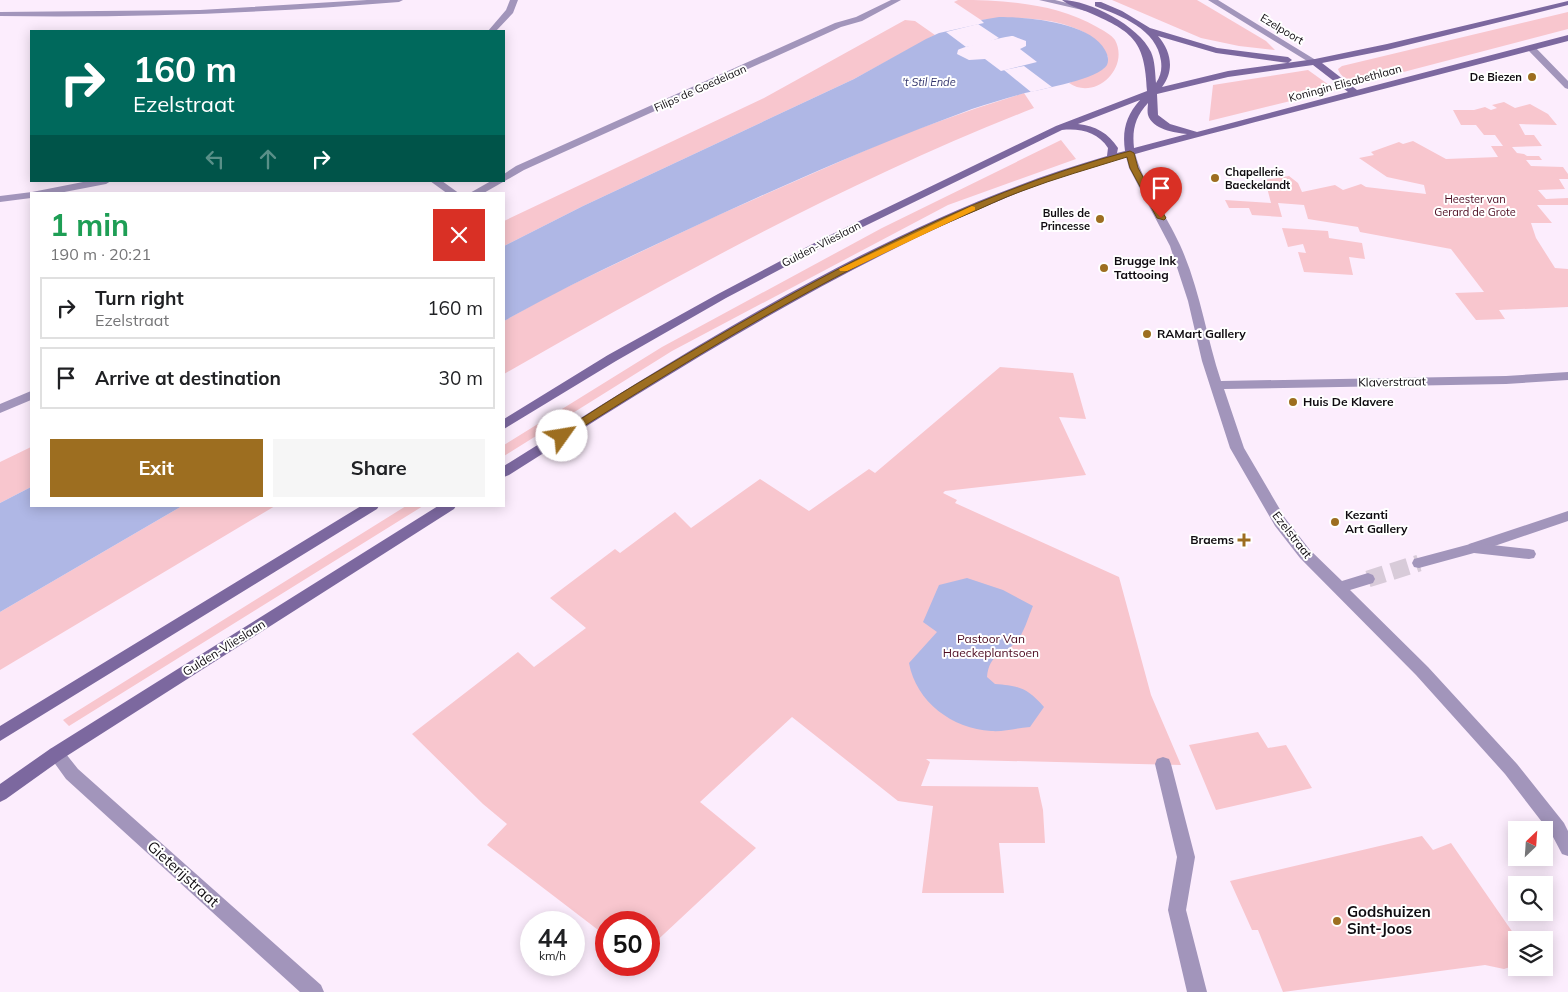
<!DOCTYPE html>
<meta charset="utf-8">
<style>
:root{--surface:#fff;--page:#f6f6f6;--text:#202124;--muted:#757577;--line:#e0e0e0;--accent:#9d6e20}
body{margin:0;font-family:Mulish,sans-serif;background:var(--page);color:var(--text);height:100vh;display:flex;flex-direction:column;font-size:19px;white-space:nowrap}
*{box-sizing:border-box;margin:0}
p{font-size:16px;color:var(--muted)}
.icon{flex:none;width:28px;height:28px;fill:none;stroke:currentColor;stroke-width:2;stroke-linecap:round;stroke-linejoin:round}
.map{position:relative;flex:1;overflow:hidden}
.details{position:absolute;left:30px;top:192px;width:475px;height:315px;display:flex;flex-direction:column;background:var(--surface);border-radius:0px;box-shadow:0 2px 12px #0003}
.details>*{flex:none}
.top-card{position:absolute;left:30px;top:30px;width:475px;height:152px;border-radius:0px;box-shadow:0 2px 12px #0003;background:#00695c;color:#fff;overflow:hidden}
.needle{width:32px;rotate:25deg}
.buttons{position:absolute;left:1508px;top:821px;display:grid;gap:10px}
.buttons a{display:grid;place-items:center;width:45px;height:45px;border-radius:0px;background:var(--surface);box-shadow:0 2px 12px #0003;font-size:25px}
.speed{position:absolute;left:520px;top:911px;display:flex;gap:10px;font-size:25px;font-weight:700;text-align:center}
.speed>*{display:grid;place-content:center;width:65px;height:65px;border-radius:50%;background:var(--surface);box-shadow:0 2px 12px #0003;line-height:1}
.speed small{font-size:12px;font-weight:400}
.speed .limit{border:8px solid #d22;background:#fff;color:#111}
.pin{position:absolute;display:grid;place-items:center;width:42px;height:42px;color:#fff;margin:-51px -21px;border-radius:50% 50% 50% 0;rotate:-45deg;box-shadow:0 0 5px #0007}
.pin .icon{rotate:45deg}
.me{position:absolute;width:55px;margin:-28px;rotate:58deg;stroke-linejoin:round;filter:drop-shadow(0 0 4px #0008)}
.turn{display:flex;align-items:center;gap:18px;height:105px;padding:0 20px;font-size:22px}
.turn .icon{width:65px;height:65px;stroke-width:2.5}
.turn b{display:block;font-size:35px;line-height:42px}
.lanes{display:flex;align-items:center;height:48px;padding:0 20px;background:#0003;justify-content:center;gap:25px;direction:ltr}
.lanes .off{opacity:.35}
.round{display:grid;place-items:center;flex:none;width:52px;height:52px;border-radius:0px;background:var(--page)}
.headline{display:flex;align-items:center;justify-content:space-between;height:85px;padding:0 20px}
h1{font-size:30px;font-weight:700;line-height:38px;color:#1e9e55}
.button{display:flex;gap:10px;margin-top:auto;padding:10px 20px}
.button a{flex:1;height:58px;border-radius:0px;background:var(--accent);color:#fff;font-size:20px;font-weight:700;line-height:58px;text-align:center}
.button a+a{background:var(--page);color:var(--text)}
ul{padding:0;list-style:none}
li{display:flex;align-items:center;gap:15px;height:62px;margin:0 10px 8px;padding:0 10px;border:2px solid var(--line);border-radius:0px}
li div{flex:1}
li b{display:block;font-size:19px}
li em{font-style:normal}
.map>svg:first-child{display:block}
</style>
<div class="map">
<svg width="1568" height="992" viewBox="0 0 1568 992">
<rect width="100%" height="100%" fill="#fcedfd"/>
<path fill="#f8c6ce" d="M 958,0 C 1005,0 1056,3 1097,27 C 1102,30 1112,35 1115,40 C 1130,68 1095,101 1069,83 L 1104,68 L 1108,57 C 1091,17 1018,15 981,20 L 954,2 Z
M 1112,0 L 1197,0 L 1266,41 L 1275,50 L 1239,46 L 1201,38 Z
M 1568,12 L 1568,29 L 1369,81 C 1358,81 1342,82 1338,69 L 1342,66 Z
M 905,20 L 915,21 L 935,35 L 854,79 L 583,206 L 504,246 L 504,221 L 764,98 Z
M 1308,70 L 1336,90 L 1209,121 L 1213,85 Z
M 1024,93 L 1034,108 C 850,180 675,276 504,374 L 504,321 L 550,295 L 714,217 L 898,136 L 977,108 Z
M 1504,102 L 1515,108 L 1530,104 L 1548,114 L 1557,125 L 1519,124 L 1525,135 L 1534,135 L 1542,146 L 1512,147 L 1517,153 L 1524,154 L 1527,156 L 1539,156 L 1542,160 L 1526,160 L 1531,166 L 1563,167 L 1568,174 L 1568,179 L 1559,179 L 1565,189 L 1538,190 L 1546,199 L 1568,198 L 1568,205 L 1537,205 L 1552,223 L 1531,223 L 1536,238 L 1555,268 L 1568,269 L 1568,307 L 1499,310 L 1505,319 L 1476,320 L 1455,293 L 1484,292 L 1451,249 L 1360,232 L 1358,227 L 1308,219 L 1304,205 L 1278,203 L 1282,217 L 1252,215 L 1249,208 L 1229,208 L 1225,200 L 1271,203 L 1265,180 L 1289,176 L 1298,183 L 1302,192 L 1335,185 L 1343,190 L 1361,184 L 1366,187 L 1426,194 L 1424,185 L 1387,177 L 1359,158 L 1374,155 L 1371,152 L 1399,142 L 1403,144 L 1413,141 L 1446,159 L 1498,157 L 1491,146 L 1503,146 L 1495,135 L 1484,135 L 1476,125 L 1461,125 L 1453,110 L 1474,110 L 1485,107 L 1491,110 L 1497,108 L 1492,105 Z
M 1061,140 L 1076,159 L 948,205 L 672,351 L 504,456 L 504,445 L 662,347 L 882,228 Z
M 1282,228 L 1328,231 L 1329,238 L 1362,243 L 1365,259 L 1349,257 L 1353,275 L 1304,272 L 1298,252 L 1306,253 L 1303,244 L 1288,247 Z
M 1000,367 L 1073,373 L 1086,419 L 1059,417 L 1086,475 L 945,491 L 943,493 L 957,500 L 955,503 L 1119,577 L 1151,695 L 1181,765 L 926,759 L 930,762 L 921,786 L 1038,787 L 1043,810 L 1045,843 L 999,843 L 1004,893 L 922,893 L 933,806 L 898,801 L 792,717 L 700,802 L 756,848 L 649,948 L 649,922 L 606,922 L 606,936 L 487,845 L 507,824 L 483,804 L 412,734 L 518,652 L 534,667 L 586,628 L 550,598 L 615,549 L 620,553 L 675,512 L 691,528 L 760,479 L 809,511 L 869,469 L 875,473 Z
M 31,447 L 31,487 L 0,503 L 0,462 Z
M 182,506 L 275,506 L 0,670 L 0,612 Z
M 406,506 L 423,506 L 69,726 L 63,720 Z
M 1258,732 L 1268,748 L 1286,745 L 1312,788 L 1216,810 L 1189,745 Z
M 1422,836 L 1433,850 L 1451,843 L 1518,940 L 1516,965 L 1504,969 L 1485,965 L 1283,992 L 1258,930 L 1252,930 L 1230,881 Z"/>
<path fill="#afb7e5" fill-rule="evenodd" d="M 999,17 C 1027,17 1090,22 1105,50 C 1108,55 1109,60 1107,65 C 1099,79 1042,89 1025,93 C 1008,98 990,103 972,109 C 871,146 772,190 674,236 C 616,263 559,290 504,321 L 504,246 L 583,206 L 854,79 L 926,39 L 939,33 L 984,23 L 981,20 ZM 1013,36 L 1026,41 L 1026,46 L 1020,49 L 1037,62 L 1001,71 L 985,59 L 969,60 L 957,54 L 958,50 C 962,47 1006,36 1013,36 Z
M 31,487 L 31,506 L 182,506 L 0,612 L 0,503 Z
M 967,578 L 1003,590 L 1033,606 C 1029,615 1023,636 1016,642 C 1004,655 989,653 987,677 L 995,684 C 1020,686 1027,688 1044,707 L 1030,727 C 1017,728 1004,732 991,731 C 953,729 916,702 909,663 L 937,632 L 923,622 L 939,585 Z"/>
<path fill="#fcedfd" d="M 978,24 L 999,38 L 983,44 L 966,47 L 946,32 Z
M 1024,66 L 1052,87 L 1031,92 L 1004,70 Z"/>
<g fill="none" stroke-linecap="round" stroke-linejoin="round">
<path stroke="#d8cbd9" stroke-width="12" stroke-dasharray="12 6" stroke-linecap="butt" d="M 1416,564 L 1419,563"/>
<path stroke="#d8cbd9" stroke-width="17" stroke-dasharray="17 8" stroke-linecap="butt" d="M 1368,579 L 1419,563"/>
<path fill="#a295bb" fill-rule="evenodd" d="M 1039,0 L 1055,0 L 1095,10 L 1091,12 Z"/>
<path fill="#a295bb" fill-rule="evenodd" d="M 1568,511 L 1568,521 L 1474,553 L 1469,552 L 1467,548 L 1469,544 Z"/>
<path fill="#a295bb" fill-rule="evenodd" d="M 367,0 L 403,0 L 399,2 C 266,13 133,18 0,16 L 0,12 L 200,10 Z
M 510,0 L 518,0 L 513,13 L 496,31 L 488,31 L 506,10 Z
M 891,0 L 901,0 L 862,21 L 841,27 L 524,170 L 482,194 L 468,194 L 491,181 L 504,181 L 504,174 L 516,166 L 835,23 L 856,17 Z
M 1208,0 L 1218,0 L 1319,62 L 1315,65 L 1312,64 Z
M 1531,45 L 1534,46 L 1568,81 L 1568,89 L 1565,88 L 1528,50 L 1527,48 Z
M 1130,150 L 1135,153 C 1144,186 1166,214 1180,245 C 1200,289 1206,336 1221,381 L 1506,376 L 1568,372 L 1568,380 L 1506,384 L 1224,389 L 1244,448 L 1285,518 L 1310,550 L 1342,581 L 1368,573 L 1373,575 L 1375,579 L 1373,583 L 1350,590 L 1428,667 L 1517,764 L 1564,823 L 1568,831 L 1568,856 L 1562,854 L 1552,835 L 1505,774 L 1416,675 L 1300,558 L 1275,526 L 1230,448 L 1202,361 L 1188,301 L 1170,246 L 1129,168 L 1125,153 Z
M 88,181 L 111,181 L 106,184 L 54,194 L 31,194 L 31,198 L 0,202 L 0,196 L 32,192 Z
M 430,181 L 442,181 L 460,194 L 448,194 Z
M 31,391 L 31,400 L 0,413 L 0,404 Z
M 1474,543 L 1529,549 L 1534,550 L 1536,554 L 1534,558 L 1529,559 L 1474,553 L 1419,568 L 1414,567 L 1412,563 L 1414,559 Z
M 56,747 L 62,749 L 78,769 L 321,985 L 324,992 L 300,992 L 66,779 L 48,754 L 50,749 Z
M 1163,757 L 1169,759 L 1171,764 L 1195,857 L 1186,910 L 1207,992 L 1187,992 L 1168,910 L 1177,857 L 1155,764 L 1157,759 Z"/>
<path fill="#7c689f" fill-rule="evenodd" d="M 1062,0 C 1089,0 1139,26 1151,52 C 1155,61 1155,72 1156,83 C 1161,75 1162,69 1161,61 C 1157,29 1121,16 1095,6 L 1095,2 L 1101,2 L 1122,11 L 1150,28 L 1217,48 L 1288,57 L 1292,60 L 1288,63 L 1216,53 L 1158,36 C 1171,51 1175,70 1162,87 L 1228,71 L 1315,59 L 1387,44 L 1568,1 L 1568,5 L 1387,50 L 1322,63 L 1357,90 L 1568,35 L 1568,41 C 1458,70 1347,98 1237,127 C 1164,146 1090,164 1020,192 C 839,265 674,371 509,475 L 504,477 L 504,466 C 695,347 889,219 1107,156 L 1108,148 C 1098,132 1080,128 1062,130 L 830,243 L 726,298 L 616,361 L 504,429 L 504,419 L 608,355 L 718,294 L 822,239 L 1056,126 L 1147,91 C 1145,42 1134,32 1090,13 C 1081,9 1069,6 1062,0 ZM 1313,65 L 1348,92 L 1197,132 L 1170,124 L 1158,115 L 1157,94 L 1228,77 ZM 1140,100 C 1126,116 1122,130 1125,151 L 1117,153 L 1118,148 C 1108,133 1096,126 1078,124 ZM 1148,103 C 1148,106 1147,111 1148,115 C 1152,129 1175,133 1187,134 L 1134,148 C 1132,130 1135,117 1148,103 Z
M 361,506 L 379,506 L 377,509 L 0,741 L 0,726 Z
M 438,506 L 456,506 L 454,509 L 62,759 L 6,799 L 0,802 L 0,784 L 50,749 Z"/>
</g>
<path fill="#9d6e20" stroke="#664815" d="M 1130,151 L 1134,153 L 1138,168 L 1166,218 L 1164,220 L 1157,218 L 1130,168 L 1127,157 C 1092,168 1056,178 1022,191 C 1002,198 983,208 963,216 C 823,276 694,357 565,438 L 558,438 L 556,436 C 562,428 575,422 584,417 C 607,402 631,387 655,373 C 805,284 959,196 1130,151 Z"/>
<path fill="#f59e0b" d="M 972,206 L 975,207 L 975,210 L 847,271 L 840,271 L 839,269 Z"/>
<g fill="#9d6e20" stroke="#fff" stroke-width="2">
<circle cx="1532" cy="77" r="5"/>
<circle cx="1215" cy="178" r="5"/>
<circle cx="1100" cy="219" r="5"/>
<circle cx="1104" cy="268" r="5"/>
<circle cx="1147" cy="334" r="5"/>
<circle cx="1293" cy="402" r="5"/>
<circle cx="1335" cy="522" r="5"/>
<path d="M1241.5 532.5h5v5h5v5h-5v5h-5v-5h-5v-5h5z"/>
<circle cx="1337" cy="921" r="5"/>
</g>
<g text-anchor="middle" stroke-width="4" stroke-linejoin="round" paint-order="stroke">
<g font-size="11" fill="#0f0b10" stroke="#fff">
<text transform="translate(1282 29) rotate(31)" y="4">Ezelpoort</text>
<text transform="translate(1345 83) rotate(-15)" y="4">Koningin Elisabethlaan</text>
<text transform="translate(700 88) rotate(-24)" y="4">Filips de Goedelaan</text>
<text transform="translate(821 244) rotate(-27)" y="4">Gulden-Vlieslaan</text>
</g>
<g font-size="11" font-weight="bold" fill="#0f0b10" stroke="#fff" text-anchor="end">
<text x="1522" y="81">De Biezen</text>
<text x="1225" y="176" text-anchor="start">Chapellerie<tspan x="1225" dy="13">Baeckelandt</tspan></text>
<text x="1090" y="217">Bulles de<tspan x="1090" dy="13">Princesse</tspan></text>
</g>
<g font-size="11" font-style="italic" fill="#31346c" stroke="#fff">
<text x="929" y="86">'t Stil Ende</text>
</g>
<g font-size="11" fill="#4d0b20" stroke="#fff">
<text x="1475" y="203">Heester van<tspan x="1475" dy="13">Gerard de Grote</tspan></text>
</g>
<g font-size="12" font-weight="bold" fill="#0f0b10" stroke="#fff" text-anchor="start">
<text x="1114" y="265">Brugge Ink<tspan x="1114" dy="14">Tattooing</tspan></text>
<text x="1157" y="338">RAMart Gallery</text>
<text x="1303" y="406">Huis De Klavere</text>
<text x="1345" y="519">Kezanti<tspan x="1345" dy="14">Art Gallery</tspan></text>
<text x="1234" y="544" text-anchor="end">Braems</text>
</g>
<g font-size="12" fill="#0f0b10" stroke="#fff">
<text transform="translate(1392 382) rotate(-1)" y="4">Klaverstraat</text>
<text transform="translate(1292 535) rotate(52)" y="4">Ezelstraat</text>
<text transform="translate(224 648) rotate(-32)" y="4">Gulden-Vlieslaan</text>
</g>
<g font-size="12" fill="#4d0b20" stroke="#fff">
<text x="991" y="643">Pastoor Van<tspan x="991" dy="14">Haeckeplantsoen</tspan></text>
</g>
<g font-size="15" fill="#0f0b10" stroke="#fff">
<text transform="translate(183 874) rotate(42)" y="5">Gieterijstraat</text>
</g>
<g font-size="15" font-weight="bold" fill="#0f0b10" stroke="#fff" text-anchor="start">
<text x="1347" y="917">Godshuizen<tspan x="1347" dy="17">Sint-Joos</tspan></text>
</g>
</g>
</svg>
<div class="buttons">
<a><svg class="needle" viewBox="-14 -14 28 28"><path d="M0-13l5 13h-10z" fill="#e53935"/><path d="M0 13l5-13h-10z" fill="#757577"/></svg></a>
<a><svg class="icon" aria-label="search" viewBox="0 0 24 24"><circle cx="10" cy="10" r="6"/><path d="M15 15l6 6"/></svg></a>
<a><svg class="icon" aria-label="layers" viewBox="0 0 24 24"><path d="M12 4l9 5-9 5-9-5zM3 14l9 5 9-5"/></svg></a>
</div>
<div class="speed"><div>44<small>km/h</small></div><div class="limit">50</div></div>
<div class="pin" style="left:1161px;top:218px;background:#d93025"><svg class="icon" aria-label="arrive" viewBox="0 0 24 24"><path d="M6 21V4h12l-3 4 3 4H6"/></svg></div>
<svg class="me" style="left:562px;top:436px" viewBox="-20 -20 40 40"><circle r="19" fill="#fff"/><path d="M0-13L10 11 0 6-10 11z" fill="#9d6e20"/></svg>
<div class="top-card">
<div class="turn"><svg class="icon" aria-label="right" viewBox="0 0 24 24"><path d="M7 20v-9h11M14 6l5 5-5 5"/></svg><div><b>160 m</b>Ezelstraat</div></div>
<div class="lanes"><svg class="icon off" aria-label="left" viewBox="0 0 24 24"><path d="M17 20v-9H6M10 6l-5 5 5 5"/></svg><svg class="icon off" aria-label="ahead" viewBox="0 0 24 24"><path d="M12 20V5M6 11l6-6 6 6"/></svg><svg class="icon" aria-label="right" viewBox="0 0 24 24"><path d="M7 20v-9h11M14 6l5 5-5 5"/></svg></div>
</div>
<section class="details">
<div class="headline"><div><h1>1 min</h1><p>190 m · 20:21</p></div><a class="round" style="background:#d93025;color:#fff"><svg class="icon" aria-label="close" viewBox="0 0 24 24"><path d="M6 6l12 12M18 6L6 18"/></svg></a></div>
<ul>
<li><svg class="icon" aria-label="right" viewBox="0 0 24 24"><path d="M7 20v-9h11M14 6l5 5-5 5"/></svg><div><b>Turn right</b><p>Ezelstraat</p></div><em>160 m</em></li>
<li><svg class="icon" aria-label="arrive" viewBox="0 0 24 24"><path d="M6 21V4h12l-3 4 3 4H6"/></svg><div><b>Arrive at destination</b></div><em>30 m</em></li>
</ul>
<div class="button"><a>Exit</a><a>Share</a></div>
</section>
</div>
